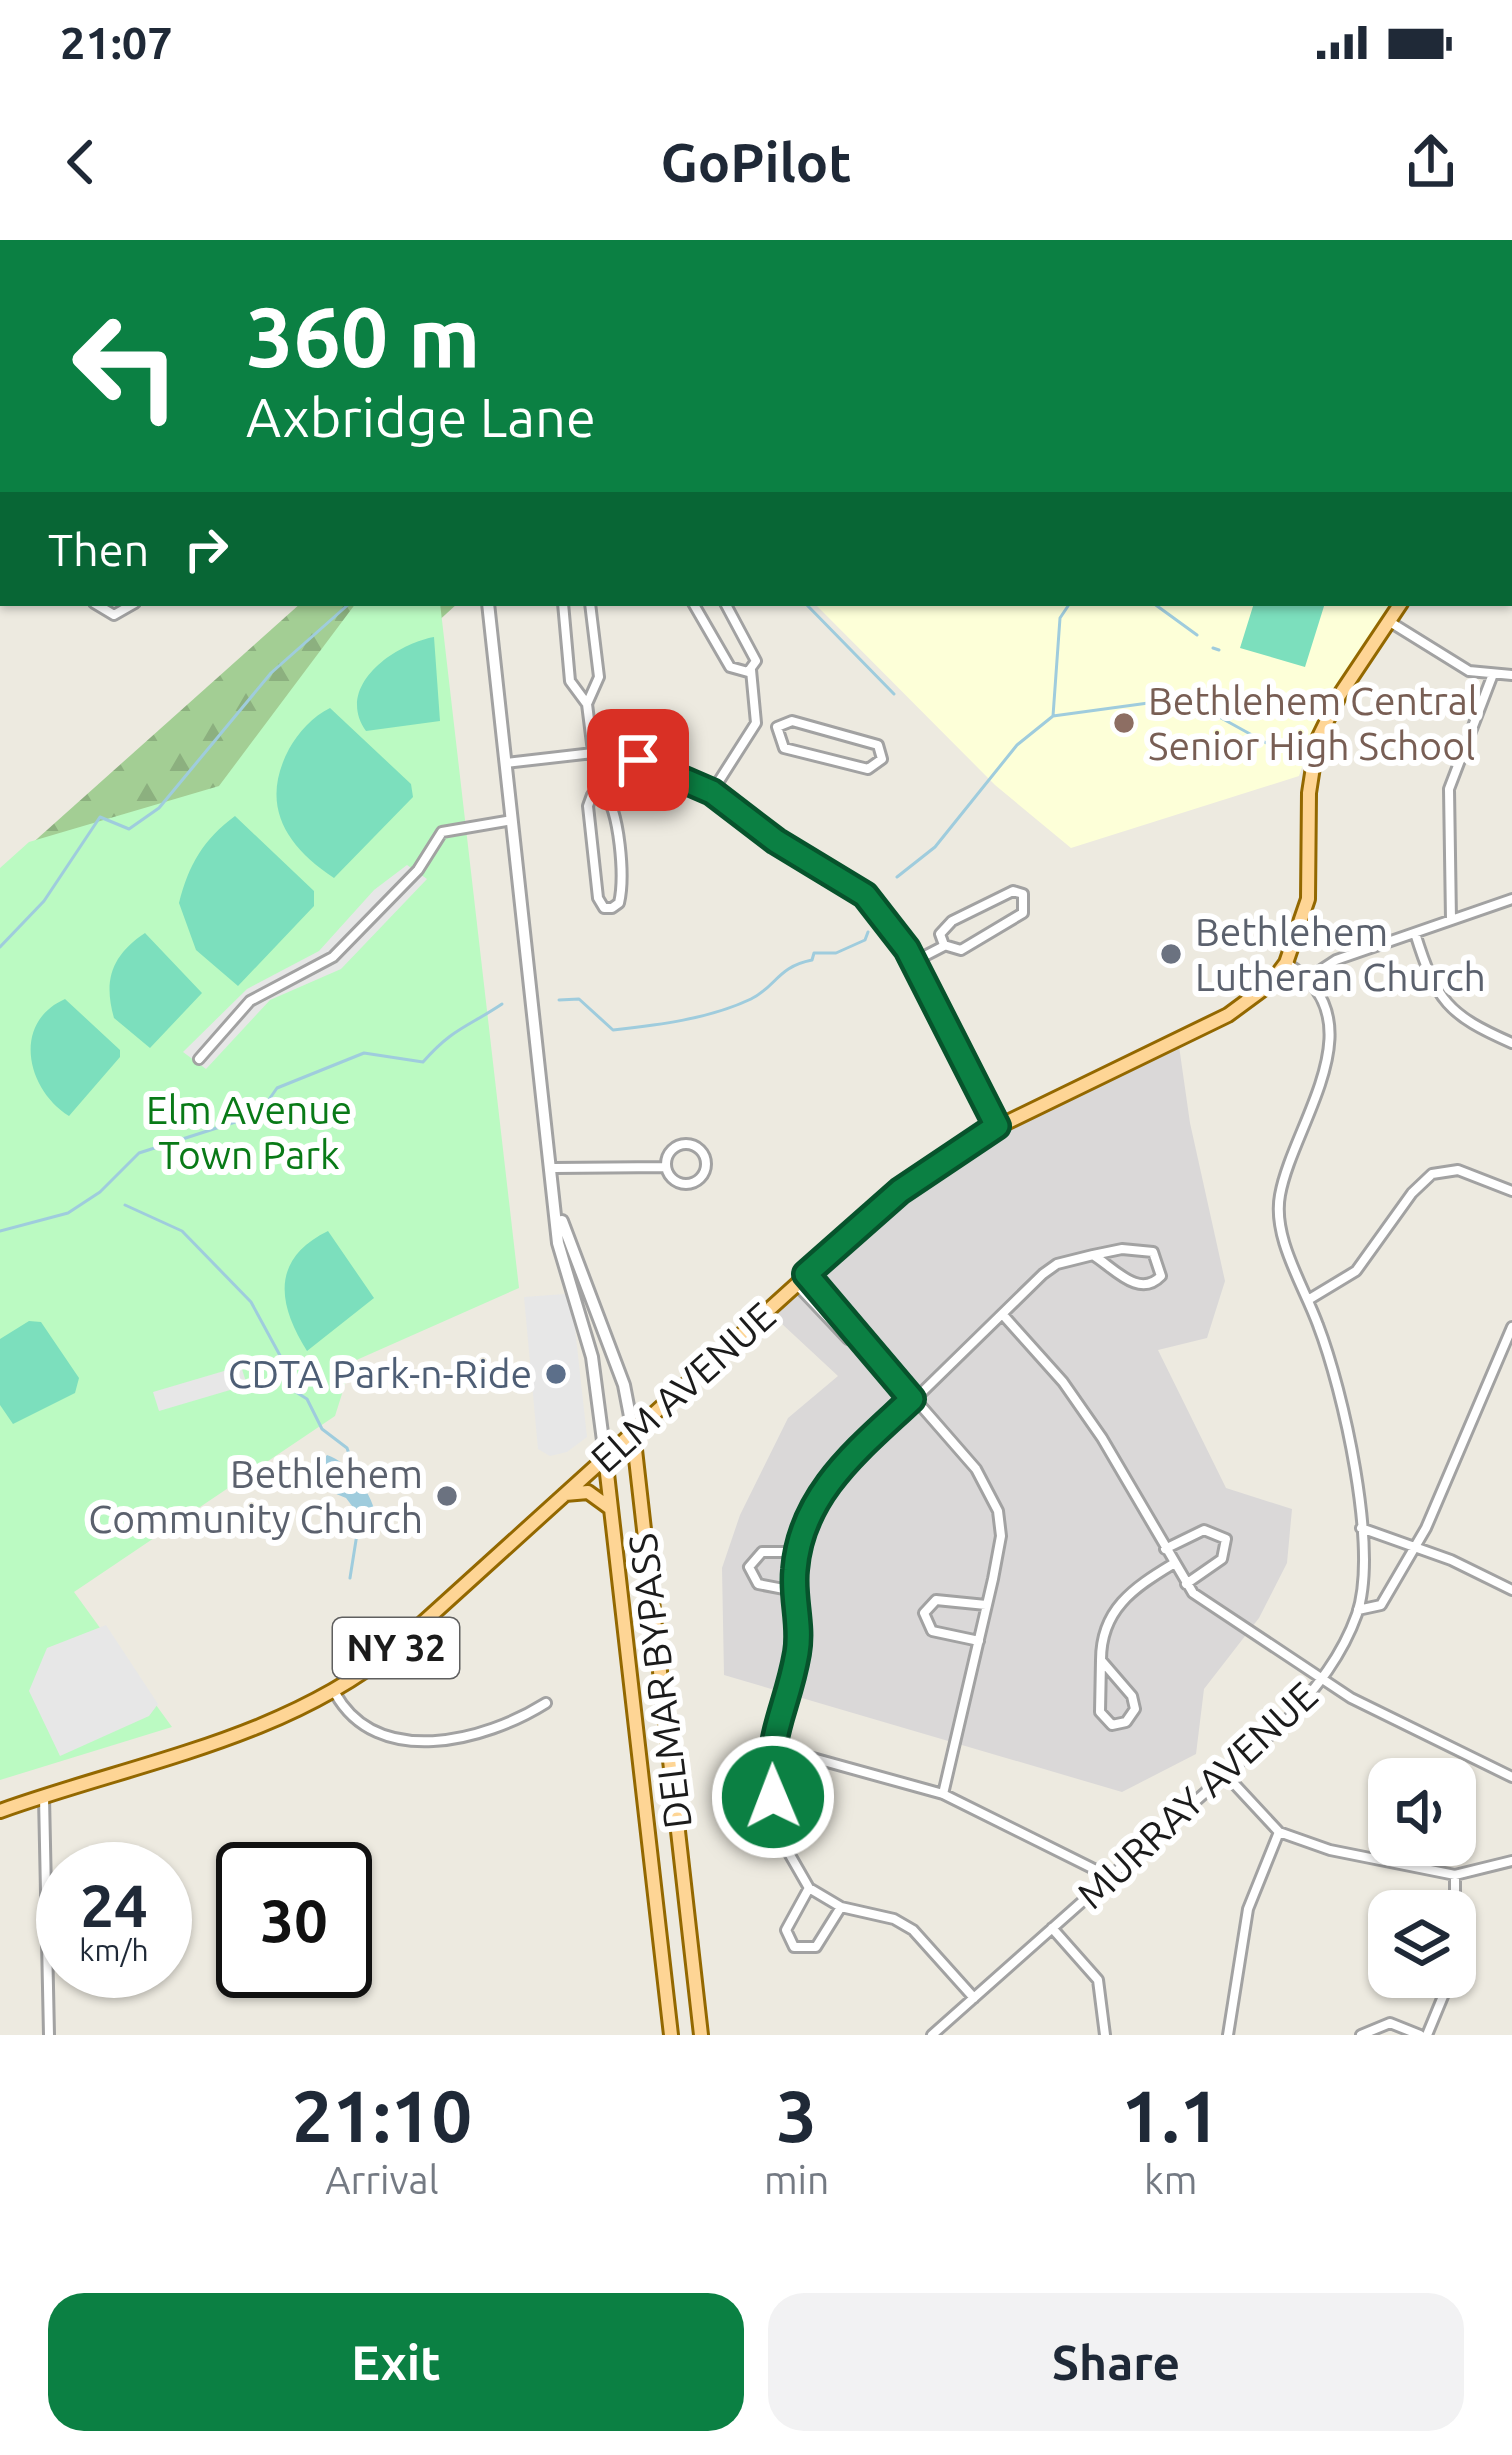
<!DOCTYPE html>
<style>
:root{--surface:#fff;--page:#f2f2f3;--text:#1f2937;--muted:#747a83;--accent:#0b8043}
body{margin:0;font-family:Ubuntu,sans-serif;background:var(--page);color:var(--text);height:100vh;display:flex;flex-direction:column;font-size:45px;white-space:nowrap}
*{box-sizing:border-box;margin:0}
p{font-size:39px;color:var(--muted)}
.icon{flex:none;width:66px;height:66px;fill:none;stroke:currentColor;stroke-width:2;stroke-linecap:round;stroke-linejoin:round}
.map{position:relative;height:1795px;overflow:hidden}
.drawer{display:flex;flex-direction:column;background:var(--surface);flex:1}
.drawer>*{flex:none}
.guide{position:absolute;left:0px;top:0px;width:1512px;height:366px;box-shadow:0 3px 9px #0004;background:#0b8043;color:#fff;overflow:hidden}
.tools{position:absolute;left:1368px;top:1518px;display:grid;gap:24px}
.tools a{display:grid;place-items:center;width:108px;height:108px;border-radius:24px;background:var(--surface);box-shadow:0 3px 9px #0004;font-size:60px}
.speed{position:absolute;left:36px;top:1602px;display:flex;gap:24px;font-size:60px;font-weight:700;text-align:center}
.speed>*{display:grid;place-content:center;width:156px;height:156px;border-radius:50%;background:var(--surface);box-shadow:0 3px 9px #0004;line-height:1}
.speed small{font-size:30px;font-weight:400}
.speed .limit{border:6px solid #111;border-radius:18px;background:#fff;color:#111}
.pin{position:absolute;display:grid;place-items:center;width:102px;height:102px;color:#fff;margin:-51px;border-radius:24px;box-shadow:0 6px 18px #0006}
.me{position:absolute;width:132px;margin:-66px;rotate:359deg;stroke-linejoin:round;filter:drop-shadow(0 0 9px #0008)}
.turn{display:flex;align-items:center;gap:42px;height:252px;padding:0 48px;font-size:54px}
.turn .icon{width:156px;height:156px;stroke-width:2.5}
.turn b{display:block;font-size:84px;line-height:102px}
.then{display:flex;align-items:center;height:114px;padding:0 48px;background:#0003;gap:24px;font-size:45px}
.eta{display:flex;justify-content:space-evenly;align-items:center;height:204px;text-align:center}
.eta b{font-size:72px;font-weight:700;line-height:84px}
.action{display:flex;gap:24px;margin-top:auto;padding:24px 48px}
.action a{flex:1;height:138px;border-radius:36px;background:var(--accent);color:#fff;font-size:48px;font-weight:700;line-height:138px;text-align:center}
.action a+a{background:var(--page);color:var(--text)}
.status{display:flex;justify-content:space-between;align-items:center;height:84px;padding:0 60px;background:var(--surface);direction:ltr}
.status svg{height:33px;fill:currentColor}
header{display:flex;justify-content:space-between;align-items:center;height:156px;padding:0 48px;background:var(--surface);font-size:54px;font-weight:700}
.map>svg:first-child{display:block}
</style>
<div class="status"><b>21:07</b><svg viewBox="0 0 49 12"><path d="M0 12V9h3v3zM5 12V6h3v6zM10 12V3h3v9zM15 12V0h3v12zM26 1h20v11H26zM47 4h2v5h-2z"/></svg></div>
<header><svg class="icon" aria-label="back" viewBox="0 0 24 24"><path d="M15 5l-7 7 7 7"/></svg>GoPilot<svg class="icon" aria-label="share" viewBox="0 0 24 24"><path d="M12 15V3M7 8l5-5 5 5M5 13v7h14v-7"/></svg></header>
<div class="map">
<svg width="1512" height="1795" viewBox="0 0 1512 1795">
<defs>
<pattern id="forest-firs" width="22" height="20" patternUnits="userSpaceOnUse" patternTransform="scale(3)"><rect width="22" height="20" fill="#a3ce94"/><path d="M5 1l3.5 6h-7zM16 11l3.5 6h-7z" fill="#8cb07f"/></pattern>
<pattern id="water-ripples" width="26" height="14" patternUnits="userSpaceOnUse" patternTransform="scale(3)"><rect width="26" height="14" fill="#9fccdd"/><path d="M2 4q2-2 4 0t4 0M15 11q2-2 4 0t4 0" fill="none" stroke="#88afbd"/></pattern>
</defs>
<rect width="100%" height="100%" fill="#edeae0"/>
<path fill="#dad8d8" d="M 1178,799 L 1190,883 L 1225,1041 L 1207,1098 L 1158,1110 L 1226,1248 L 1292,1269 L 1287,1323 L 1259,1378 L 1204,1449 L 1196,1514 L 1122,1552 L 724,1435 L 722,1328 L 740,1275 L 788,1178 L 838,1136 L 767,1070 L 956,911 Z"/>
<path fill="#fdffd8" d="M 482,0 L 1512,0 L 1512,149 L 1509,3 Z
M 814,363 L 1391,363 L 1323,467 L 1299,536 L 1071,608 L 995,545 Z"/>
<path fill="url(#forest-firs)" d="M 301,363 L 458,363 L 137,657 L 0,632 Z"/>
<path fill="#bbfac2" d="M 356,363 L 440,363 L 519,1048 L 352,1122 L 335,1176 L 74,1352 L 172,1487 L 0,1540 L 0,628 L 29,602 L 219,546 Z"/>
<path fill="#7cdfbd" d="M 1254,363 L 1325,363 L 1305,427 L 1240,408 Z
M 434,397 L 440,481 L 366,491 C 334,446 395,404 434,397 Z
M 330,468 L 411,544 L 413,557 L 334,638 C 284,605 260,564 289,509 C 298,493 313,476 330,468 Z
M 235,576 L 314,651 L 314,666 L 238,746 L 196,710 L 179,663 C 189,624 203,600 235,576 Z
M 145,693 L 202,753 L 150,808 L 114,778 C 103,740 112,715 145,693 Z
M 65,759 L 120,810 L 120,817 L 69,876 C 27,850 11,783 65,759 Z
M 328,991 L 374,1058 L 307,1111 C 277,1063 271,1019 328,991 Z
M 29,1081 L 41,1082 L 79,1138 L 75,1153 L 13,1184 L 0,1165 L 0,1099 Z"/>
<path fill="#e7e7e7" d="M 407,625 L 427,639 L 341,729 L 270,760 L 206,829 L 183,812 L 247,749 L 319,711 L 374,650 Z
M 565,1054 L 573,1070 L 587,1197 L 567,1212 L 550,1216 L 538,1209 L 524,1057 Z
M 241,1126 L 247,1145 L 159,1171 L 153,1152 Z
M 106,1385 L 158,1464 L 149,1476 L 60,1516 L 29,1451 L 47,1408 Z"/>
<path fill="url(#water-ripples)" d="M 327,1215 C 349,1221 380,1261 375,1285 L 363,1291 L 365,1283 L 346,1258 L 329,1251 L 318,1226 Z"/>
<g fill="none" stroke-linecap="round" stroke-linejoin="round">
<path stroke="#9fccdd" stroke-width="3" d="M 774,3 L 775,0
M 805,363 L 894,454
M 1153,363 L 1197,395
M 1213,408 L 1219,410
M 1053,476 L 1060,378 L 1070,363
M 897,637 L 935,607 L 1017,505 L 1053,476 L 1185,458 L 1270,505 L 1301,510
M 0,707 L 44,661 L 100,577 L 129,589 L 159,568 L 271,433 L 350,363
M 559,760 L 579,759 L 613,790 C 658,785 709,779 751,759 C 777,746 777,727 812,720 L 814,713 L 836,713 L 865,700 L 868,692
M 261,871 L 277,848 L 364,813 L 423,822 C 453,788 466,788 502,764
M 125,965 L 182,991 L 251,1062 L 283,1121
M 0,991 L 68,973 L 100,952 L 139,913 L 254,876
M 285,1129 L 288,1147 L 307,1159 L 322,1189 L 347,1208 L 361,1248
M 350,1338 L 360,1275"/>
<defs>
<path id="minor" d="M 60,0 L 61,3
M 347,3 L 348,0
M 0,55 L 3,53
M 94,363 L 114,375 L 135,363
M 563,363 L 570,441 L 587,464 L 599,437 L 590,363
M 693,363 L 730,427 L 748,432 L 756,421 L 725,363
M 1390,382 L 1469,431 L 1512,435
M 587,464 L 598,551
M 792,481 L 878,505 L 882,519 L 868,529 L 784,508 L 777,487 Z
M 506,523 L 593,513 L 653,524 L 712,552 L 775,601 L 854,645 L 907,709 L 997,886
M 603,550 C 620,571 625,637 619,663 L 612,668 L 604,668 L 598,658 L 588,566 L 592,555 Z
M 712,552 L 756,483 L 751,430
M 1013,651 L 1023,654 L 1023,673 L 961,710 L 944,705 L 940,694 L 952,681 Z
M 1451,680 L 1449,549 L 1493,434
M 1415,693 C 1436,761 1448,775 1512,803
M 913,722 L 944,706
M 1310,737 L 1336,720 L 1512,659
M 199,819 L 250,761 L 333,717 L 418,630 L 442,592 L 512,580
M666 924a20 20 0 1 1 40 0a20 20 0 1 1-40 0Z
M 554,928 L 666,927
M 1122,1009 L 1153,1012 L 1161,1036 C 1139,1059 1114,1028 1093,1015 Z
M 806,1034 L 976,1229 L 998,1271 L 1001,1296 L 993,1339 L 943,1554
M 796,1044 L 848,1099 L 858,1100
M 1308,1060 L 1356,1031 L 1412,953 L 1432,934 L 1458,930 L 1512,951
M 1004,1076 L 1063,1142 L 1102,1198 L 1193,1353 L 1351,1458 L 1512,1537
M 1361,1288 L 1451,1320 L 1512,1350
M 1165,1309 L 1204,1290 L 1226,1299 L 1222,1319 L 1186,1344
M 794,1351 L 758,1344 L 749,1327 L 762,1312 L 797,1312
M 1358,1370 L 1381,1365 L 1426,1288 L 1512,1087
M 979,1401 L 932,1391 L 924,1373 L 936,1360 L 986,1365
M 1101,1420 L 1132,1456 L 1135,1469 L 1126,1482 L 1112,1485 L 1100,1472 Z
M 1101,1420 C 1101,1370 1133,1348 1173,1324
M 335,1453 C 377,1529 484,1502 546,1463
M 770,1512 L 791,1512 L 943,1554 L 1110,1637
M 1227,1536 L 1279,1592 L 1330,1610 L 1455,1635 L 1512,1621
M 44,1557 L 49,1795
M 1455,1635 L 1455,1712
M 809,1648 L 786,1690 L 794,1707 L 816,1707 L 841,1667
M 1052,1688 L 1098,1740 L 1105,1795
M 974,1758 L 913,1690 L 894,1679 L 841,1667 L 809,1648 L 782,1601 L 770,1512 L 798,1408 L 797,1312 L 824,1248 L 1043,1034 L 1057,1024 L 1093,1015
M 932,1795 L 1287,1480 C 1317,1447 1342,1416 1357,1374 C 1379,1308 1343,1150 1318,1085 C 1304,1046 1272,998 1280,955 C 1293,883 1381,779 1286,723
M 1228,1795 L 1248,1669 L 1279,1592
M 1361,1795 L 1390,1783 L 1420,1795
M 1427,1795 L 1451,1737"/>
<path id="tertiary" d="M 447,0 L 448,3
M 488,363 L 558,1003 L 592,1117 L 605,1216
M 562,981 L 624,1145 L 633,1192"/>
<path id="primary" d="M 1509,237 L 1512,235
M 633,1192 L 701,1795
M 605,1216 L 671,1795
M 565,1254 L 588,1252 L 610,1268
M 0,1571 C 134,1523 282,1500 394,1409 L 900,951 L 983,894 L 1228,775 L 1270,744 L 1286,723 L 1308,659 L 1309,553 L 1317,501 L 1339,456 L 1401,363"/>
</defs>
<use href="#minor" stroke="#a2a2a2" stroke-width="14"/>
<use href="#tertiary" stroke="#a2a2a2" stroke-width="16"/>
<use href="#primary" stroke="#936800" stroke-width="18"/>
<use href="#minor" stroke="#fff" stroke-width="8"/>
<use href="#tertiary" stroke="#fff" stroke-width="10"/>
<use href="#primary" stroke="#fed595" stroke-width="12"/>
</g>
<g fill="none" stroke-linecap="round" stroke-linejoin="round">
<defs>
<path id="route" d="M 638,520 L 712,552 L 776,601 L 865,655 L 907,709 L 997,886 L 900,951 L 806,1034 L 912,1159 C 860,1208 801,1253 795,1330 C 792,1358 802,1385 797,1413 C 787,1471 766,1493 773,1557"/>
</defs>
<use href="#route" stroke="#07532c" stroke-width="30"/>
<use href="#route" stroke="#0b8043" stroke-width="21"/>
</g>
<circle fill="#8d6e63" stroke="#fff" stroke-width="4.5" cx="1124" cy="483" r="12"/>
<g fill="#6b7280" stroke="#fff" stroke-width="4.5">
<circle cx="1171" cy="714" r="12"/>
<circle cx="447" cy="1256" r="12"/>
</g>
<circle fill="#5c6f8a" stroke="#fff" stroke-width="4.5" cx="556" cy="1134" r="12"/>
<g text-anchor="middle" stroke-width="12" stroke-linejoin="round" paint-order="stroke">
<rect fill="#fff" stroke="#5f5f5f" stroke-width="3" x="333" y="1378" width="126" height="60" rx="9"/>
<g font-size="36" font-weight="bold" fill="#1b1b1b">
<text x="396" y="1421">NY 32</text>
</g>
<g font-size="39" fill="#785e54" stroke="#fff" text-anchor="start">
<text x="1148" y="475">Bethlehem Central<tspan x="1148" dy="45">Senior High School</tspan></text>
</g>
<g font-size="39" fill="#5b616d" stroke="#fff" text-anchor="start">
<text x="1195" y="706">Bethlehem<tspan x="1195" dy="45">Lutheran Church</tspan></text>
<text x="423" y="1248" text-anchor="end">Bethlehem<tspan x="423" dy="45">Community Church</tspan></text>
</g>
<g font-size="39" fill="#097a17" stroke="#fff">
<text x="249" y="884">Elm Avenue<tspan x="249" dy="45">Town Park</tspan></text>
</g>
<g font-size="39" fill="#4e5e75" stroke="#fff" text-anchor="end">
<text x="532" y="1148">CDTA Park-n-Ride</text>
</g>
<g font-size="39" fill="#1b1b1b" stroke="#fff">
<text transform="translate(683 1147) rotate(-42)" y="14">ELM AVENUE</text>
<text transform="translate(660 1441) rotate(-97)" y="14">DELMAR BYPASS</text>
<text transform="translate(1197 1555) rotate(-43)" y="14">MURRAY AVENUE</text>
</g>
</g>
</svg>
<div class="tools">
<a><svg class="icon" aria-label="sound" viewBox="0 0 24 24"><path d="M4 9h4l5-4v14l-5-4H4zM17 9q2 3 0 6"/></svg></a>
<a><svg class="icon" aria-label="layers" viewBox="0 0 24 24"><path d="M12 4l9 5-9 5-9-5zM3 14l9 5 9-5"/></svg></a>
</div>
<div class="speed"><div>24<small>km/h</small></div><div class="limit">30</div></div>
<div class="pin" style="left:638px;top:520px;background:#d93025"><svg class="icon" aria-label="arrive" viewBox="0 0 24 24"><path d="M6 21V4h12l-3 4 3 4H6"/></svg></div>
<svg class="me" style="left:773px;top:1557px" viewBox="-20 -20 40 40"><circle r="17" fill="#0b8043" stroke="#fff" stroke-width="3"/><path d="M0-11L8 9 0 5-8 9z" fill="#fff"/></svg>
<div class="guide">
<div class="turn"><svg class="icon" aria-label="left" viewBox="0 0 24 24"><path d="M17 20v-9H6M10 6l-5 5 5 5"/></svg><div><b>360 m</b>Axbridge Lane</div></div>
<div class="then">Then<svg class="icon" aria-label="right" viewBox="0 0 24 24"><path d="M7 20v-9h11M14 6l5 5-5 5"/></svg></div>
</div>
</div>
<section class="drawer">
<div class="eta">
<div><b>21:10</b><p>Arrival</p></div>
<div><b>3</b><p>min</p></div>
<div><b>1.1</b><p>km</p></div>
</div>
<div class="action"><a>Exit</a><a>Share</a></div>
</section>
